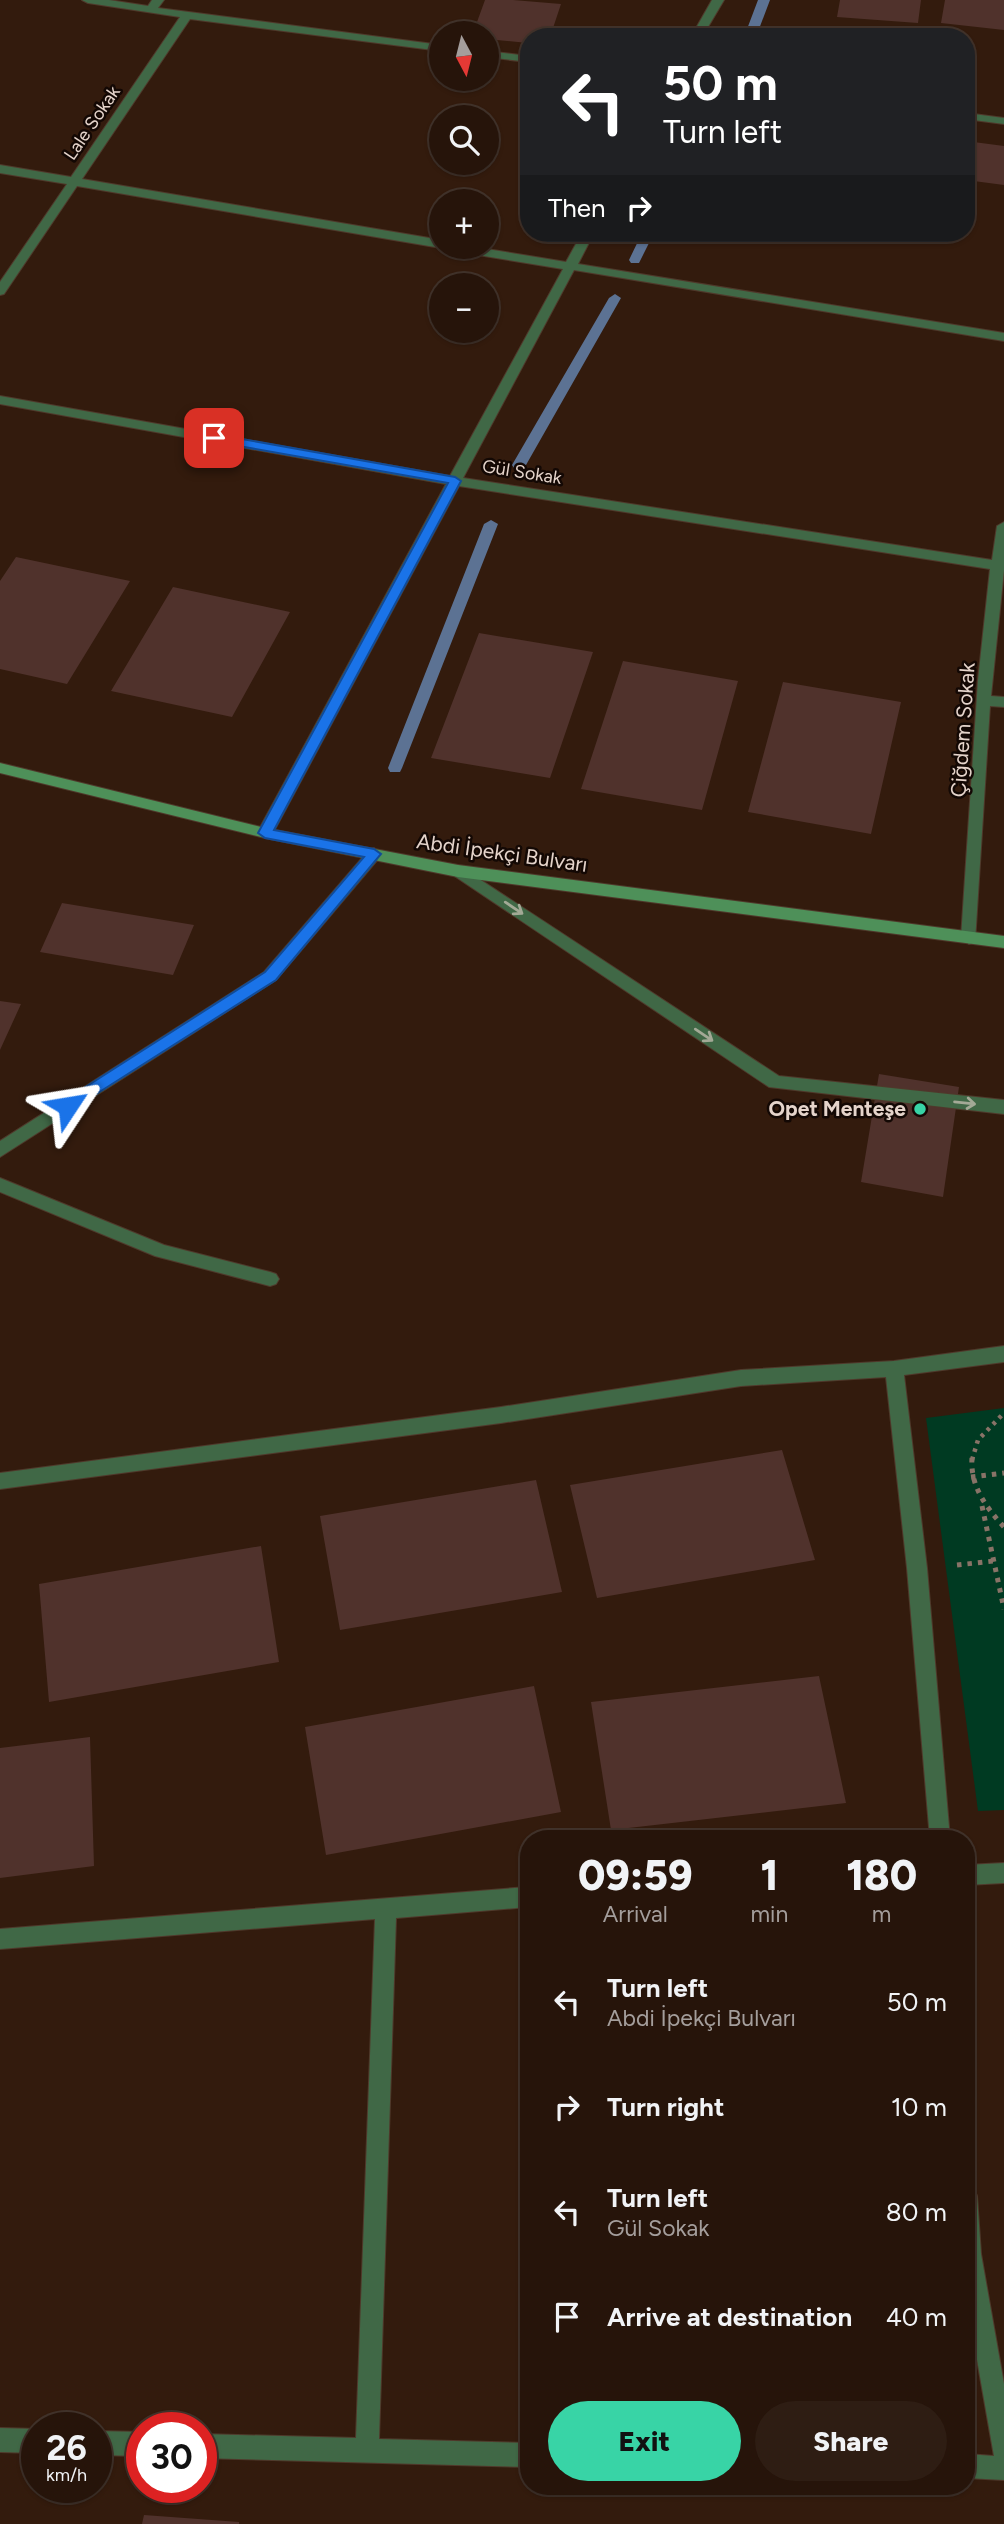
<!DOCTYPE html>
<meta charset="utf-8">
<style>
:root{--surface:#26140a;--page:#2e1d13;--text:#f1f3f6;--muted:#a49e9c;--line:#42332b;--accent:#38d4a6}
body{margin:0;font-family:Figtree,sans-serif;background:var(--page);color:var(--text);height:100vh;display:flex;flex-direction:column;font-size:26px;white-space:nowrap}
*{box-sizing:border-box;margin:0}
p{font-size:23px;color:var(--muted)}
.icon{flex:none;width:38px;height:38px;fill:none;stroke:currentColor;stroke-width:2;stroke-linecap:round;stroke-linejoin:round}
.map{position:relative;flex:1;overflow:hidden}
.drawer{position:absolute;left:520px;top:1830px;width:455px;height:665px;display:flex;flex-direction:column;background:var(--surface);border-radius:28px;box-shadow:0 2px 5px #0004,0 0 0 2px var(--line)}
.drawer>*{flex:none}
.banner{position:absolute;left:520px;top:28px;width:455px;height:214px;border-radius:28px;box-shadow:0 2px 5px #0004,0 0 0 2px var(--line);background:#202124;color:#fff;overflow:hidden}
.needle{width:46px;rotate:173deg}
.tools{position:absolute;left:429px;top:21px;display:grid;gap:14px}
.tools a{display:grid;place-items:center;width:70px;height:70px;border-radius:50%;background:var(--surface);box-shadow:0 2px 5px #0004,0 0 0 2px var(--line);font-size:35px}
.speed{position:absolute;left:21px;top:2412px;display:flex;gap:14px;font-size:35px;font-weight:700;text-align:center}
.speed>*{display:grid;place-content:center;width:91px;height:91px;border-radius:50%;background:var(--surface);box-shadow:0 2px 5px #0004,0 0 0 2px var(--line);line-height:1}
.speed small{font-size:18px;font-weight:400}
.speed .limit{border:10px solid #d22;background:#fff;color:#111}
.pin{position:absolute;display:grid;place-items:center;width:60px;height:60px;color:#fff;margin:-30px;border-radius:14px;box-shadow:0 4px 10px #0006}
.me{position:absolute;width:77px;margin:-38px;rotate:57deg;stroke-linejoin:round;filter:drop-shadow(0 0 5px #0008)}
.turn{display:flex;align-items:center;gap:24px;height:147px;padding:0 28px;font-size:32px}
.turn .icon{width:91px;height:91px;stroke-width:2.5}
.turn b{display:block;font-size:49px;line-height:60px}
.then{display:flex;align-items:center;height:66px;padding:0 28px;background:#0003;gap:14px;font-size:26px}
.eta{display:flex;justify-content:space-evenly;align-items:center;height:119px;text-align:center}
.eta b{font-size:42px;font-weight:800;line-height:49px}
.primary-button{display:flex;gap:14px;margin-top:auto;padding:14px 28px}
.primary-button a{flex:1;height:80px;border-radius:42px;background:var(--accent);color:#111;font-size:28px;font-weight:800;line-height:80px;text-align:center}
.primary-button a+a{background:var(--page);color:var(--text)}
ul{padding:0;list-style:none}
li{display:flex;align-items:center;gap:21px;height:105px;padding:0 28px}
li div{flex:1}
li b{display:block;font-size:26px}
li em{font-style:normal}
.map>svg:first-child{display:block}
</style>
<div class="map">
<svg width="1004" height="2524" viewBox="0 0 1004 2524">
<rect width="100%" height="100%" fill="#331b0d"/>
<path fill="#003a22" d="M 1004,1408 L 1004,1810 L 978,1811 L 926,1418 Z"/>
<g fill="none" stroke-linecap="round" stroke-linejoin="round">
<path fill="#5c7293" fill-rule="evenodd" d="M 758,0 L 770,0 L 756,37 L 744,37 Z
M 642,233 L 654,233 L 639,263 L 631,263 L 629,260 Z
M 615,294 L 621,298 L 526,465 L 519,469 L 514,468 L 512,465 L 609,298 Z
M 491,520 L 498,524 L 402,768 L 400,772 L 390,772 L 388,768 L 484,524 Z"/>
</g>
<path fill="#50322c" d="M 485,0 L 513,0 L 561,4 L 550,37 L 528,37 L 528,43 L 486,39 L 486,33 L 473,33 Z
M 840,0 L 921,0 L 918,23 L 837,17 Z
M 945,0 L 1004,0 L 1004,30 L 941,23 Z
M 966,141 L 1004,146 L 1004,185 L 966,180 Z
M 16,557 L 130,581 L 67,684 L 0,669 L 0,581 Z
M 173,587 L 290,612 L 232,717 L 111,691 Z
M 479,633 L 593,652 L 550,778 L 431,758 Z
M 623,661 L 738,681 L 702,810 L 581,789 Z
M 783,682 L 901,702 L 871,834 L 748,812 Z
M 62,903 L 194,925 L 173,975 L 40,952 Z
M 0,1001 L 21,1004 L 0,1050 Z
M 879,1074 L 959,1087 L 943,1197 L 861,1182 Z
M 782,1450 L 815,1560 L 597,1598 L 570,1485 Z
M 536,1480 L 562,1592 L 340,1630 L 320,1516 Z
M 261,1546 L 279,1662 L 49,1702 L 39,1584 Z
M 819,1676 L 846,1803 L 611,1830 L 591,1702 Z
M 534,1686 L 561,1812 L 326,1855 L 305,1727 Z
M 90,1737 L 94,1866 L 0,1878 L 0,1748 Z
M 144,2515 L 239,2522 L 239,2524 L 142,2524 Z"/>
<g fill="none" stroke-linecap="round" stroke-linejoin="round">
<defs>
<path id="lane" d="M 458,865 L 779,1076 L 1004,1100 L 1004,1114 L 769,1087 L 453,875 L 450,871 L 453,867 Z"/>
<path id="street" d="M 82,0 L 109,0 L 148,6 L 152,0 L 164,0 L 158,8 L 441,45 L 441,51 L 190,19 L 82,179 L 441,240 L 441,247 L 445,247 L 441,248 L 77,186 L 4,294 L 0,295 L 0,282 L 67,184 L 0,173 L 0,165 L 71,177 L 180,17 L 88,3 Z
M 712,0 L 724,0 L 702,37 L 691,37 Z
M 486,51 L 528,56 L 528,62 L 486,57 Z
M 966,113 L 1004,118 L 1004,124 L 966,119 Z
M 582,233 L 594,233 L 578,264 L 1004,333 L 1004,341 L 574,270 L 463,478 L 992,560 L 997,526 L 1004,522 L 1004,570 L 991,696 L 1004,697 L 1004,707 L 990,706 L 975,942 L 969,944 L 961,938 L 978,680 L 990,569 L 459,486 L 273,833 L 265,838 L 257,833 L 446,484 L 0,404 L 0,396 L 450,476 L 563,269 L 454,251 L 448,247 L 475,247 L 566,262 Z
M 374,848 L 382,854 L 379,858 L 276,980 L 0,1157 L 0,1141 L 264,972 L 369,850 Z
M 0,1178 L 164,1245 L 270,1272 L 276,1274 L 279,1279 L 276,1284 L 270,1286 L 155,1256 L 0,1192 Z
M 1004,1346 L 1004,1362 L 904,1375 L 927,1568 L 950,1839 L 930,1839 L 907,1568 L 886,1377 L 741,1386 L 501,1423 L 0,1489 L 0,1473 L 501,1407 L 741,1370 L 894,1361 Z
M 1004,1863 L 1004,1883 L 966,1885 L 966,1865 Z
M 528,1887 L 528,1907 L 396,1918 L 379,2439 L 528,2443 L 528,2467 L 201,2458 L 201,2434 L 356,2438 L 375,1919 L 0,1949 L 0,1929 Z
M 966,2185 L 974,2188 L 977,2196 L 981,2254 L 1004,2384 L 1004,2480 L 966,2478 L 966,2454 L 994,2456 L 966,2297 Z
M 0,2428 L 37,2429 L 37,2453 L 0,2452 Z
M 96,2431 L 142,2432 L 142,2456 L 96,2455 Z"/>
<path id="secondary" d="M 0,763 L 265,828 L 458,865 L 1004,936 L 1004,948 L 458,877 L 265,838 L 0,773 Z"/>
</defs>
<use href="#lane" stroke="#4f392b" stroke-width="2"/>
<use href="#street" stroke="#4f392b" stroke-width="2"/>
<use href="#secondary" stroke="#4f392b" stroke-width="2"/>
<path stroke="#887367" stroke-width="4.5" stroke-dasharray="3.5 5" stroke-linecap="butt" d="M 972,1460 L 978,1440 L 1004,1413"/>
<path stroke="#887367" stroke-width="5" stroke-dasharray="4.5 6" stroke-linecap="butt" d="M 972,1458 C 970,1486 986,1507 1004,1527
M 971,1477 L 1004,1473
M 982,1506 L 1004,1609
M 957,1565 L 994,1561"/>
<use href="#lane" fill="#406846" fill-rule="evenodd"/>
<use href="#street" fill="#406846" fill-rule="evenodd"/>
<use href="#secondary" fill="#4e9059" fill-rule="evenodd"/>
</g>
<defs><path id="oneway-shaft" d="M-6 0H5M1.5-3L5.5 0L1.5 3" fill="none" stroke-width="1.6" stroke-linecap="round" stroke-linejoin="round" transform="scale(1.75)"/></defs>
<g stroke="#a3a996">
<use href="#oneway-shaft" transform="translate(514 908) rotate(34)"/>
<use href="#oneway-shaft" transform="translate(704 1035) rotate(34)"/>
<use href="#oneway-shaft" transform="translate(965 1103) rotate(6)"/>
</g>
<path fill="#1a73e8" stroke="#114b97" stroke-width="2" d="M 214,434 L 455,477 L 461,481 L 274,830 L 374,849 L 381,854 L 276,980 L 68,1112 L 62,1110 L 62,1102 L 265,972 L 364,857 L 265,838 L 258,833 L 448,483 L 210,441 L 208,438 Z"/>
<circle fill="#38d4a6" stroke="#130804" stroke-width="2.5" cx="920" cy="1109" r="7"/>
<g text-anchor="middle" stroke-width="5" stroke-linejoin="round" paint-order="stroke">
<g font-size="18" fill="#e5d4cb" stroke="#130804">
<text transform="translate(92 123) rotate(-56)" y="6">Lale Sokak</text>
<text transform="translate(522 472) rotate(9)" y="6">Gül Sokak</text>
</g>
<g font-size="21" fill="#e5d4cb" stroke="#130804">
<text transform="translate(963 730) rotate(-86)" y="7">Çiğdem Sokak</text>
<text transform="translate(502 853) rotate(8)" y="7">Abdi İpekçi Bulvarı</text>
</g>
<g font-size="21" font-weight="bold" fill="#e5d4cb" stroke="#130804" text-anchor="end">
<text x="906" y="1116">Opet Menteşe</text>
</g>
</g>
</svg>
<div class="tools">
<a><svg class="needle" viewBox="-14 -14 28 28"><path d="M0-13l5 13h-10z" fill="#e53935"/><path d="M0 13l5-13h-10z" fill="#a49e9c"/></svg></a>
<a><svg class="icon" aria-label="search" viewBox="0 0 24 24"><circle cx="10" cy="10" r="6"/><path d="M15 15l6 6"/></svg></a>
<a>+</a>
<a>−</a>
</div>
<div class="speed"><div>26<small>km/h</small></div><div class="limit">30</div></div>
<div class="pin" style="left:214px;top:438px;background:#d93025"><svg class="icon" aria-label="arrive" viewBox="0 0 24 24"><path d="M6 21V4h12l-3 4 3 4H6"/></svg></div>
<svg class="me" style="left:68px;top:1106px" viewBox="-20 -20 40 40"><path d="M0-17L14 15 0 8-14 15z" fill="#1a73e8" stroke="#fff" stroke-width="4"/></svg>
<div class="banner">
<div class="turn"><svg class="icon" aria-label="left" viewBox="0 0 24 24"><path d="M17 20v-9H6M10 6l-5 5 5 5"/></svg><div><b>50 m</b>Turn left</div></div>
<div class="then">Then<svg class="icon" aria-label="right" viewBox="0 0 24 24"><path d="M7 20v-9h11M14 6l5 5-5 5"/></svg></div>
</div>
<section class="drawer">
<div class="eta">
<div><b>09:59</b><p>Arrival</p></div>
<div><b>1</b><p>min</p></div>
<div><b>180</b><p>m</p></div>
</div>
<ul>
<li><svg class="icon" aria-label="left" viewBox="0 0 24 24"><path d="M17 20v-9H6M10 6l-5 5 5 5"/></svg><div><b>Turn left</b><p>Abdi İpekçi Bulvarı</p></div><em>50 m</em></li>
<li><svg class="icon" aria-label="right" viewBox="0 0 24 24"><path d="M7 20v-9h11M14 6l5 5-5 5"/></svg><div><b>Turn right</b></div><em>10 m</em></li>
<li><svg class="icon" aria-label="left" viewBox="0 0 24 24"><path d="M17 20v-9H6M10 6l-5 5 5 5"/></svg><div><b>Turn left</b><p>Gül Sokak</p></div><em>80 m</em></li>
<li><svg class="icon" aria-label="arrive" viewBox="0 0 24 24"><path d="M6 21V4h12l-3 4 3 4H6"/></svg><div><b>Arrive at destination</b></div><em>40 m</em></li>
</ul>
<div class="primary-button"><a>Exit</a><a>Share</a></div>
</section>
</div>
